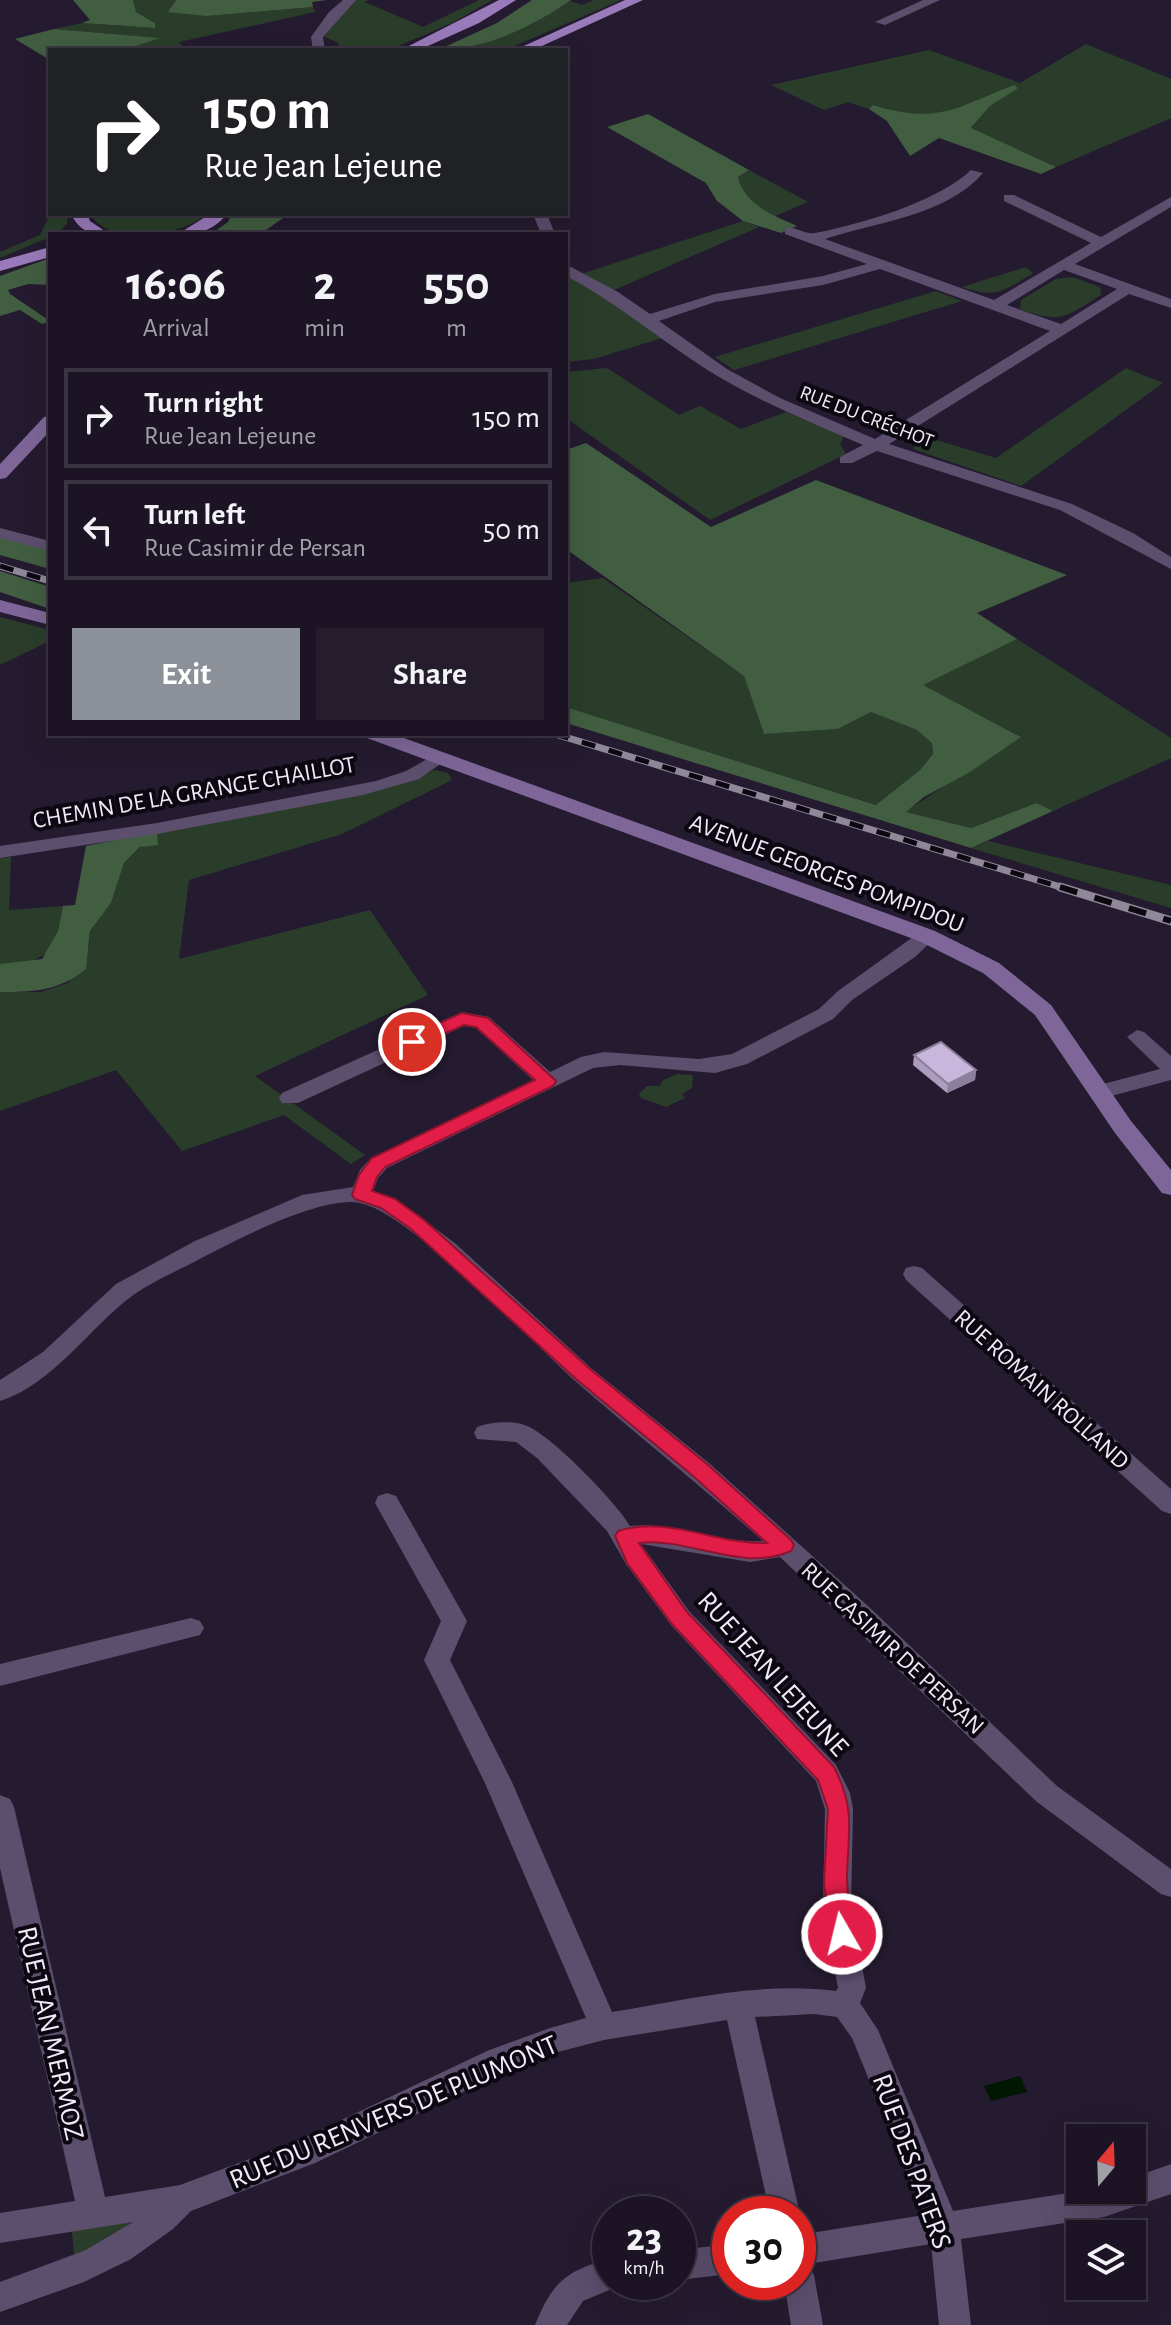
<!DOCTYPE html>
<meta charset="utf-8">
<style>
:root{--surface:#1c1424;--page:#251d2c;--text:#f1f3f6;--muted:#a09ea6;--line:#3a3341;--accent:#8c9099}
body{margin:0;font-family:"Alegreya Sans",sans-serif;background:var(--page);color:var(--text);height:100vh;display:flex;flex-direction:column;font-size:30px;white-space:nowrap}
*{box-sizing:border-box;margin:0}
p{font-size:26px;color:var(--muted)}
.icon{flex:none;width:44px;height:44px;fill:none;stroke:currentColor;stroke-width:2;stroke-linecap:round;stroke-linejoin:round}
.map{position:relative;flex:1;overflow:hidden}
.sheet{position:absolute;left:48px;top:232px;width:520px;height:504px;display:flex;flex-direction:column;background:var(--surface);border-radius:0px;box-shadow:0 8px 32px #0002,0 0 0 2px var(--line)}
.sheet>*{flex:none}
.banner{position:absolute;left:48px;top:48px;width:520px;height:168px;border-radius:0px;box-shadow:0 8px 32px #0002,0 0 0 2px var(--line);background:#202124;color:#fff;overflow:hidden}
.needle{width:52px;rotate:19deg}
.tools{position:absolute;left:1066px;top:2124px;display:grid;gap:16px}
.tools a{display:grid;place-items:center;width:80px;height:80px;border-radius:0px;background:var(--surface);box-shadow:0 8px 32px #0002,0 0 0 2px var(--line);font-size:40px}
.speed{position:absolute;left:592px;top:2196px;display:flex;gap:16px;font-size:40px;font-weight:700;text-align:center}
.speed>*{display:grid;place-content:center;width:104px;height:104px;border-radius:50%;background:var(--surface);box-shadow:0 8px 32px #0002,0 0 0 2px var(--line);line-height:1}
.speed small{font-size:20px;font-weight:400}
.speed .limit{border:12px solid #d22;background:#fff;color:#111}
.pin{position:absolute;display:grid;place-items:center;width:68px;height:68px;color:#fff;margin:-34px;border:4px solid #fff;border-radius:50%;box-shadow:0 2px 8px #0007}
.me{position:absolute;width:88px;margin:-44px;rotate:352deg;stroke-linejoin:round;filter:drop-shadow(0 0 6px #0008)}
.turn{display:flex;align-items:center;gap:28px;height:168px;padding:0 24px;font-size:36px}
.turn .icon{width:104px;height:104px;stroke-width:2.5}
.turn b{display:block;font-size:56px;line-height:68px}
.eta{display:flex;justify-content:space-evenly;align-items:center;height:136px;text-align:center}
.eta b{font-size:48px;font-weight:700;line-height:56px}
.action{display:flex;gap:16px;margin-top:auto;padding:16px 24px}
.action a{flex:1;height:92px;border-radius:0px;background:var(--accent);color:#fff;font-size:32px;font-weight:700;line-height:92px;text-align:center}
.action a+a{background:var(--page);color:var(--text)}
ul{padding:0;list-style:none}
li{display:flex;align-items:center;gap:24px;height:100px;margin:0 16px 12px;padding:0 8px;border:4px solid var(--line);border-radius:0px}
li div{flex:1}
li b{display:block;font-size:30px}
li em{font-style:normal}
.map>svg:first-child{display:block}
</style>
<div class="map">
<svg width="1171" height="2325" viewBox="0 0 1171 2325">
<rect width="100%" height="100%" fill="#251b30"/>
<path fill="#2a3d2a" d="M 133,0 L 176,0 L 174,2 L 207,16 L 313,7 L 315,12 L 179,42 L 186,50 L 124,50 L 158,38 L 54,29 L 82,23 L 155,28 L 155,23 L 136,12 Z
M 354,0 L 368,0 L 365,2 L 423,27 L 479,0 L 492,0 L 452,23 L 389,50 L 341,50 L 338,43 L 324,36 Z
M 594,0 L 621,0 L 505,50 L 465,50 L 532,24 L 570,1 L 582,5 Z
M 1086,44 L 1171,79 L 1171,118 L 1056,167 L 971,129 L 990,106 L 1017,88 L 931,116 L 913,116 L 873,105 L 869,109 L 848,102 L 824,110 L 771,85 L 929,50 L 1020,83 Z
M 749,170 L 808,202 L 775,216 C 757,206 744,198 738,177 Z
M 50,214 L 68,214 L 67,224 L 57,234 L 50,234 L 50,237 L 0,258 L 0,252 L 40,235 Z
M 91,214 L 206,214 C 185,236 106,247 91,214 Z
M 743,221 L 759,227 L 614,290 L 578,275 Z
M 1026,267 L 1033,273 C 1004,291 996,299 962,287 Z
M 566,272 L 665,337 L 594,359 L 566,362 Z
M 1072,277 L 1100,287 L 1101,295 C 1066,317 1061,324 1020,309 L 1021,300 L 1056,279 Z
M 936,291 L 962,301 L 734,370 L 715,357 Z
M 607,368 L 679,415 L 700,406 L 741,429 L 786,412 L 844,436 L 840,444 L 846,454 L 710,520 L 566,418 L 566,372 Z
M 1126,368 L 1163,383 L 1021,486 L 913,449 L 915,444 L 909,436 L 916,434 L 996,458 Z
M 603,578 L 744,676 L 764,734 L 838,729 L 871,712 L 917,730 L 932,743 L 933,754 L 920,770 L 877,805 L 566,707 L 566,583 Z
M 0,617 L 50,630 L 50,641 L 0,665 Z
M 1017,639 L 1171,738 L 1171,758 L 1053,811 L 1035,803 L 971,828 L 905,812 L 1020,736 L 922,685 Z
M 435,770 L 448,773 L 452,780 L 342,834 L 189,880 L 179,959 L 370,910 L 428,995 L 255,1076 L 365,1155 L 351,1164 L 284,1115 L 182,1151 L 116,1070 L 0,1111 L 0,992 L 41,992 L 68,983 L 89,947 L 90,931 L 111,903 L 124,863 L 157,832 L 392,783 Z
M 988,841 L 1171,885 L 1171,908 L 971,848 Z
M 11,857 L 9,910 L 63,906 C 55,952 48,964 0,964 L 0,858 Z
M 678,1074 L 693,1075 L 692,1088 L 682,1094 L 685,1098 L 666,1107 L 641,1098 L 639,1094 L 647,1086 L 660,1086 L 663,1080 Z
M 127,2220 L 131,2223 L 75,2262 L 71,2223 Z"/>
<path fill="#415e41" d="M 73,0 L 133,0 L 136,12 L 155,23 L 155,28 L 82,23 L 90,20 Z
M 176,0 L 327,0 L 312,2 L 313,7 L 207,16 L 168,12 Z
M 532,0 L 571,0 C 534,26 484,50 438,50 L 497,23 Z
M 54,29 L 160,38 L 124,50 L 50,50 L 50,60 L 15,39 Z
M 1014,85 L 1018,88 L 990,106 L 971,128 L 1056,167 L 1041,174 L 939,138 L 910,156 L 887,121 L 869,109 L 873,105 C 937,125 955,108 1014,85 Z
M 648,114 L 749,170 L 738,177 C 745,205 773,215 797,226 L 781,233 L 743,221 L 717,201 L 706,183 L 607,127 Z
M 232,214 L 289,214 L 260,234 L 211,234 L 228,222 Z
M 50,258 L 50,285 L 28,284 L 8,290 L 10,294 L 50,321 L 42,324 L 20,310 L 0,316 L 0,276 Z
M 586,443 L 711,527 L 816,480 L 1067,575 L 977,613 L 1017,639 L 923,685 L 1021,737 L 970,772 L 924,797 L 906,812 L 971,828 L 1036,803 L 1053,811 L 971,848 L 566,723 L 566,707 L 876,805 L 920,770 L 933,754 L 932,743 L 917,730 L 871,712 L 838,729 L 764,734 L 744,676 L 566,549 L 566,450 Z
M 0,536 L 50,550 L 50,569 L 0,555 Z
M 0,571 L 50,587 L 50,609 L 0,592 Z
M 157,832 L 158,845 L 140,847 L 124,863 L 111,903 L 90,931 L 86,969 C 59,991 34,992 0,992 L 0,964 L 42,959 L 58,931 L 63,906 L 75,905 L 86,846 Z"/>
<path fill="#001702" d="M 1020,2076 L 1027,2092 L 991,2101 L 984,2086 Z"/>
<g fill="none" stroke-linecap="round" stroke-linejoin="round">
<path fill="#5c4e6d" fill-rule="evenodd" d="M 343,0 L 356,0 L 323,37 L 325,50 L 313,50 L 311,37 L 329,12 Z
M 923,0 L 940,0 L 885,25 L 875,22 Z
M 971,170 L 983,173 C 946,216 876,222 825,239 L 994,300 L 1091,243 L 1004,201 L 1004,195 L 1014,195 L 1101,237 L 1171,197 L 1171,207 L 1075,264 L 1171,299 L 1171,308 L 1129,294 L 889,444 L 1072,504 L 1133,533 L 1171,557 L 1171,569 L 1060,510 L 877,451 L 852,463 L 840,463 L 840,457 L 863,445 C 814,424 765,404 719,377 C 666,345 621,305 566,276 L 566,266 L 571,267 L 618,292 L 650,314 L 715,294 L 823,276 L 867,264 L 785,234 L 785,228 C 796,226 805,235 815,233 C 862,224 937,202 971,170 ZM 880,269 L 1050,331 L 875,439 L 780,398 L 727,369 L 659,321 L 715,302 L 823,285 ZM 1064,270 L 1117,289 L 1061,324 L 1007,305 Z
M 533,214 L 547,214 L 555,234 L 541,234 Z
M 0,528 L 50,541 L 50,551 L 0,538 Z
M 440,752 L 449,758 L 419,779 L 363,795 L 157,834 L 0,858 L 0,846 L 157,823 L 376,781 L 406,771 Z
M 927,930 L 937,936 L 915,957 L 852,1000 L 833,1019 L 747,1064 L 715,1073 L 620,1065 L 593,1068 L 387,1168 L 378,1178 L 373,1191 L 396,1199 L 456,1244 L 591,1368 L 709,1463 L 868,1606 L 1057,1786 L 1171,1869 L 1171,1897 L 1161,1894 L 1037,1802 L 780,1557 L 750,1562 L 641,1544 L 689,1611 L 836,1765 L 850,1793 L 853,1809 L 851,1908 L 866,1988 L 860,2003 L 878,2030 L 953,2211 L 1087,2190 L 1132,2190 L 1132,2178 L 1171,2164 L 1171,2194 L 1104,2217 L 961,2239 L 971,2325 L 939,2325 L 931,2244 L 808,2264 L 814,2275 L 823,2325 L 791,2325 L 784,2282 L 798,2282 L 798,2235 L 924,2215 L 852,2038 L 837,2017 L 814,2014 L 755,2017 L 800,2214 L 798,2220 L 798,2214 L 770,2214 L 727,2020 L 604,2040 L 550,2054 L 507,2071 L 315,2163 L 191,2211 L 173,2229 L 131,2259 L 84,2282 L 0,2312 L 0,2282 L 86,2250 L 133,2222 L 0,2243 L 0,2213 L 75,2201 L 0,1868 L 0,1795 L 10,1799 L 14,1807 L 105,2197 L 180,2185 L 295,2142 L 487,2051 L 550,2028 L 586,2018 L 484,1781 L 424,1660 L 441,1621 L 375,1503 L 378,1496 L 387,1493 L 396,1496 L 467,1621 L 450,1660 L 511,1780 L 612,2012 C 685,2000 762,1981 836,1991 L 838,1988 L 823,1908 L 825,1809 L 816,1781 L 671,1625 L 626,1564 L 607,1531 L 537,1458 L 516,1442 L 477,1439 L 474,1433 L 477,1427 C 490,1422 514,1420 527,1426 C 552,1436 616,1502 630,1526 C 675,1521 718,1544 763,1541 C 701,1486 636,1434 574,1380 C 530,1340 410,1213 360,1203 C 322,1195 231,1242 196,1261 C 175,1272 151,1282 132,1296 C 90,1327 52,1385 0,1401 L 0,1380 L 43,1352 L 116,1284 L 195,1241 L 302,1195 L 353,1187 L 360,1170 L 371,1158 L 533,1080 L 476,1028 L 464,1026 L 298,1103 L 282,1103 L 279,1098 L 282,1093 L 462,1012 L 489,1017 L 550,1072 L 581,1057 L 604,1052 L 699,1059 L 732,1054 L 819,1009 L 838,991 L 920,932 Z
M 1137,1030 L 1144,1032 L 1171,1056 L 1171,1080 L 1100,1099 L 1092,1097 L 1089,1092 L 1092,1087 L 1160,1069 L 1127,1037 Z
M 914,1266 L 922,1268 L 1171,1489 L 1171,1514 L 1162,1511 L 906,1280 L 903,1274 L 906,1268 Z
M 191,1618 L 200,1621 L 204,1628 L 200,1635 L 0,1686 L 0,1664 Z
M 730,2244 L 730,2274 L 678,2280 L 678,2250 Z
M 610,2259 L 610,2282 L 622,2282 L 621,2285 L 583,2301 L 567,2325 L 535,2325 C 552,2283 566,2270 610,2259 Z"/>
<path fill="#7e6798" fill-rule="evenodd" d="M 50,416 L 50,431 L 6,478 L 0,479 L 0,464 L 44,417 Z
M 0,600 L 50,613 L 50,625 L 0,612 Z
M 364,734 L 393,734 L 935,931 L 999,963 L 1051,1005 L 1131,1121 L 1171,1170 L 1171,1195 L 1162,1193 L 1115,1133 L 1035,1015 L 983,973 L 919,941 L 367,738 Z"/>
<path fill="#997aba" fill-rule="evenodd" d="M 499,0 L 516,0 L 479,23 L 419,50 L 401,50 Z
M 625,0 L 643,0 L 533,50 L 515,50 Z
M 71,214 L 87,214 L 90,221 L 109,234 C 90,234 80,232 71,214 Z
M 210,214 L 227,214 C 213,231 199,234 178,234 Z
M 50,247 L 50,257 L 0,271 L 0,261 Z"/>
<defs>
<path id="rail-far1" d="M 0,566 L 50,581
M 555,734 L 1067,889"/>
<path id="rail" d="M 1060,887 L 1171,921"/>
</defs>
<use href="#rail-far1" stroke="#908899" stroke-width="7"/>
<use href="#rail" stroke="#908899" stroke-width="9"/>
<use href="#rail-far1" stroke="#0c0811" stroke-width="5" stroke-dasharray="14" stroke-linecap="butt"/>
<use href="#rail" stroke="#0c0811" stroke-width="6" stroke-dasharray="18" stroke-linecap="butt"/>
</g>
<path fill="#ac9dbe" d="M 914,1055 L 976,1070 L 975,1080 L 947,1093 L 913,1065 Z"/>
<path fill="#8c7f9b" d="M 976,1070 L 975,1080 L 947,1093 L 948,1084 Z"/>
<path fill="#c8b6dd" stroke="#8c7f9b" stroke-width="2" d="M 941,1042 L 976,1070 L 948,1084 L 914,1055 Z"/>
<path fill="#e11d48" stroke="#92132f" stroke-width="2" d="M 462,1013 L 488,1018 L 556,1081 L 553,1086 L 385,1167 L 377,1177 L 372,1191 L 395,1199 L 424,1220 L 590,1369 L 707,1464 L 791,1540 L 794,1545 L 791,1551 C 740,1573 691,1537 639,1543 L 687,1612 L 834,1767 C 856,1810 848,1831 847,1878 C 847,1896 851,1916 854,1934 L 850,1942 L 842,1945 L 833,1942 L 830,1934 L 824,1882 L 828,1809 L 818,1780 L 672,1624 L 627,1563 L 615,1536 L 618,1531 C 668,1515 717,1545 767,1543 L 692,1475 L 576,1379 L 411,1229 L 381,1208 L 355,1199 L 352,1195 L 359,1175 L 372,1158 L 535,1080 L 476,1027 L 464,1025 L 412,1048 L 403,1042 L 406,1038 Z"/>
<g text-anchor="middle" stroke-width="8" stroke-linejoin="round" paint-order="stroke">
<g font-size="20" fill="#f0eaf8" stroke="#0c0811">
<text transform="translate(867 416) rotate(21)" y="7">RUE DU CRÉCHOT</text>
</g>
<g font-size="24" fill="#f0eaf8" stroke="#0c0811">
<text transform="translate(194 792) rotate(-10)" y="8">CHEMIN DE LA GRANGE CHAILLOT</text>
<text transform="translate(827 873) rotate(21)" y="8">AVENUE GEORGES POMPIDOU</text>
<text transform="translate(1042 1389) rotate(42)" y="8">RUE ROMAIN ROLLAND</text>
<text transform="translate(893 1648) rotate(43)" y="8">RUE CASIMIR DE PERSAN</text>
</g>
<g font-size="28" fill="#f0eaf8" stroke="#0c0811">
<text transform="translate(774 1673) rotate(48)" y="10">RUE JEAN LEJEUNE</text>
<text transform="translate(52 2033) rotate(77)" y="10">RUE JEAN MERMOZ</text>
<text transform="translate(393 2111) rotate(-23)" y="10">RUE DU RENVERS DE PLUMONT</text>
<text transform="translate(913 2161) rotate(70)" y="10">RUE DES PATERS</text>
</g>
</g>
</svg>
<div class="tools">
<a><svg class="needle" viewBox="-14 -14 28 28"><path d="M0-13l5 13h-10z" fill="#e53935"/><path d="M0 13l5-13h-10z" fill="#a09ea6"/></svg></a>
<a><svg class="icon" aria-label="layers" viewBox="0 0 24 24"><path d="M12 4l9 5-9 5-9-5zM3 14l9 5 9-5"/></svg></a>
</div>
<div class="speed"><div>23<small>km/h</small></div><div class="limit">30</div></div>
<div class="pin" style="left:412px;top:1042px;background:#d93025"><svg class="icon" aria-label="arrive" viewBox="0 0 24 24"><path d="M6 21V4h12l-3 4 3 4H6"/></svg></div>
<svg class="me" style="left:842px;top:1934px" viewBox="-20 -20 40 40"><circle r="17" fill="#e11d48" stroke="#fff" stroke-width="3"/><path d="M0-11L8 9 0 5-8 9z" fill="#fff"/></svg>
<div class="banner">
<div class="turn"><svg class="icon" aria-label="right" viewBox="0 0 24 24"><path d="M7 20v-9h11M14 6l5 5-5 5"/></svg><div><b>150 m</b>Rue Jean Lejeune</div></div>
</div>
<section class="sheet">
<div class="eta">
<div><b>16:06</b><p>Arrival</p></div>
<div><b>2</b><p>min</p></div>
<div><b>550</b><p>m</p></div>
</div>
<ul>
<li><svg class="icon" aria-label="right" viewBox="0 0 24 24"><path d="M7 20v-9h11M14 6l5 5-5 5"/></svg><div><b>Turn right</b><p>Rue Jean Lejeune</p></div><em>150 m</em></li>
<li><svg class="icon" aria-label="left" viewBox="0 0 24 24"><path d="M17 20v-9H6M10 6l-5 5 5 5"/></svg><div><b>Turn left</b><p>Rue Casimir de Persan</p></div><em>50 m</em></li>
</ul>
<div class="action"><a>Exit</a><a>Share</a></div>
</section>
</div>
